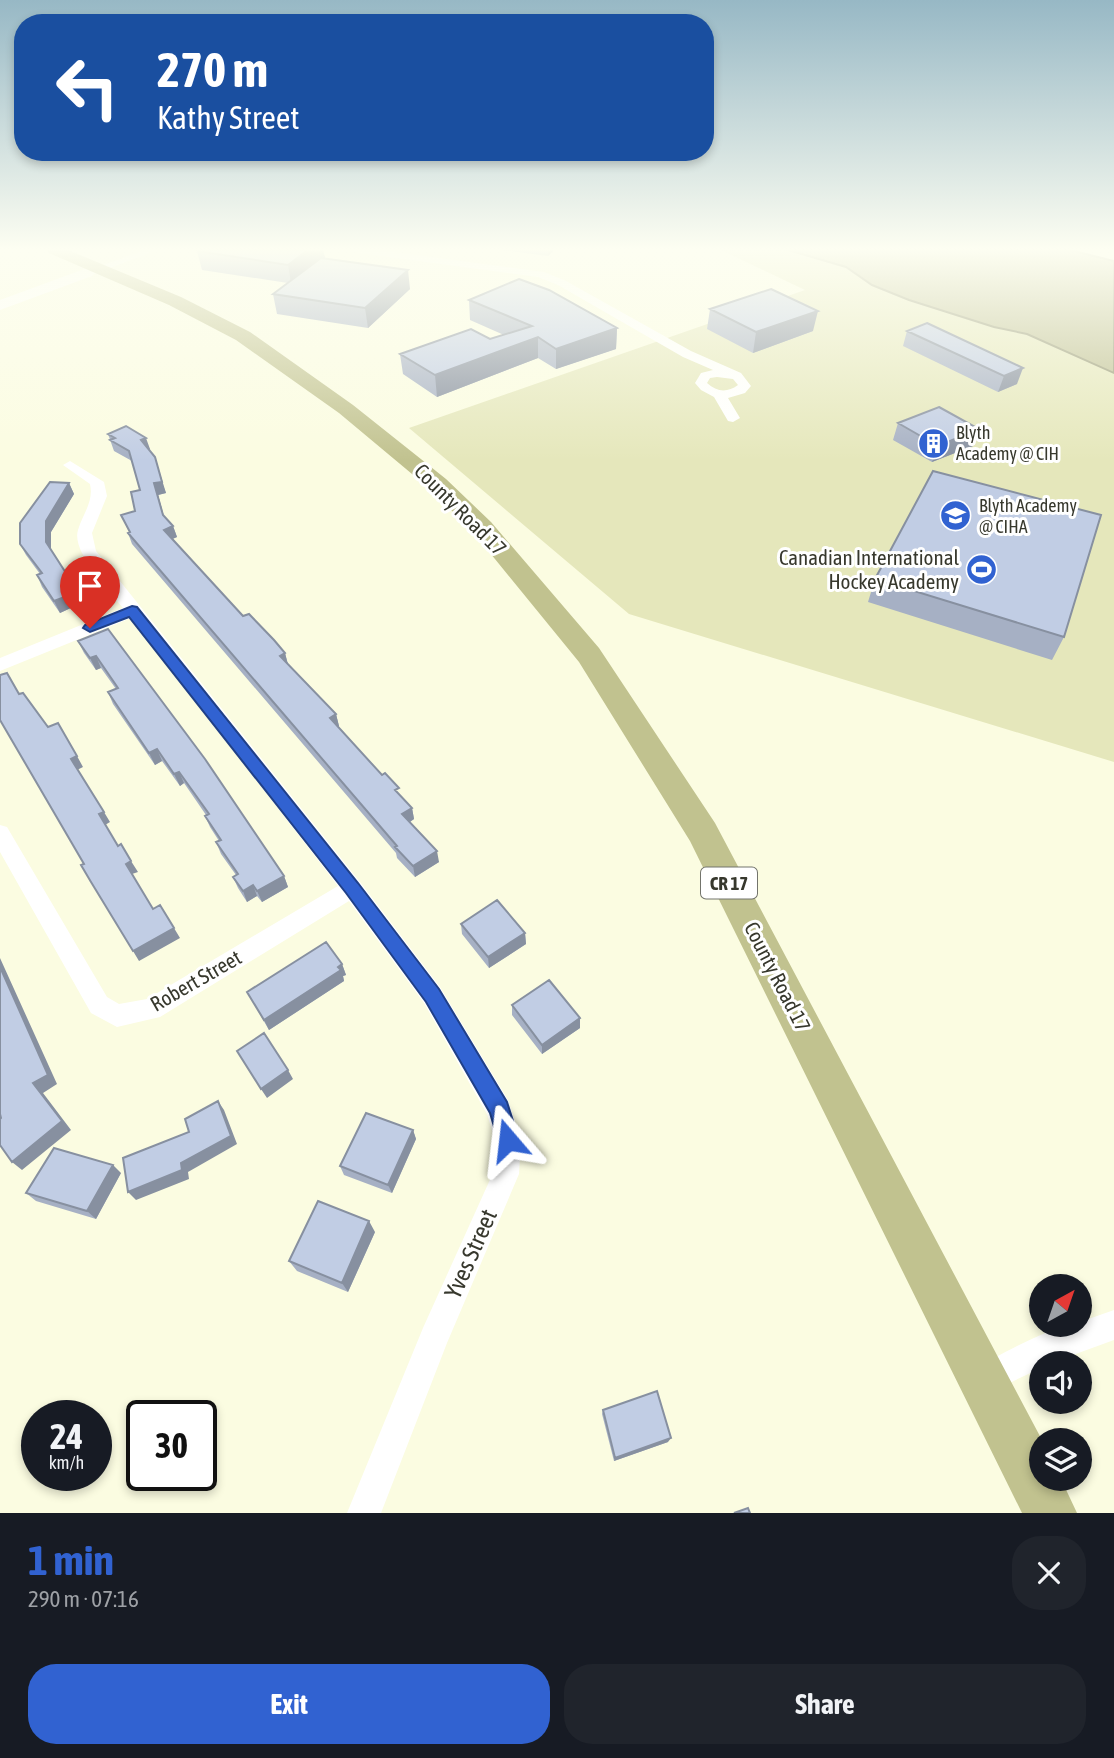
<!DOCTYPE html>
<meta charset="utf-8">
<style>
:root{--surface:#171b24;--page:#20242c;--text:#f1f3f6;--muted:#9ea1a6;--accent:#3162d1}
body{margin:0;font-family:"Asap Condensed",sans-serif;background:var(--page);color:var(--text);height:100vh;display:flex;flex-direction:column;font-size:26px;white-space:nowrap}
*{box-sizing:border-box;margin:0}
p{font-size:23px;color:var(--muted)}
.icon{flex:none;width:38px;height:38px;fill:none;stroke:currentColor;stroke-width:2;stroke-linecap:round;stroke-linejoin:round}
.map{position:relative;height:1513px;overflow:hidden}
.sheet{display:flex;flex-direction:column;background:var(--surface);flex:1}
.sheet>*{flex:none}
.guide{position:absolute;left:14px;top:14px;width:700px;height:147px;border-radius:28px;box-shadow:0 4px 10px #0003;background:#1a4fa0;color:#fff;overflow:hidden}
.needle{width:46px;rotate:40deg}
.fabs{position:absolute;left:1029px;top:1274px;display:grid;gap:14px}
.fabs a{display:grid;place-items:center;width:63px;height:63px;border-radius:50%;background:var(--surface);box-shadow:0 4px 10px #0003;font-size:35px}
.speed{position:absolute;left:21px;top:1400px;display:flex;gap:14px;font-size:35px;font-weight:700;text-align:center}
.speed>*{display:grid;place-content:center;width:91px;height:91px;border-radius:50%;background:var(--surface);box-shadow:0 4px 10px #0003;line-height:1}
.speed small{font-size:18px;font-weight:400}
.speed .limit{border:4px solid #111;border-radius:10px;background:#fff;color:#111}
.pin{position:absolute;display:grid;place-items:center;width:60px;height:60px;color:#fff;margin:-72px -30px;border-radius:50% 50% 50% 0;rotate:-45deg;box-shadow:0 0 7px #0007}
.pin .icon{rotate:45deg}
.me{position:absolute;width:77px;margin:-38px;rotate:343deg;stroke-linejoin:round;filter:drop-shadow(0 0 5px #0008)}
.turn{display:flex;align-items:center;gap:24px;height:147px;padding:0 28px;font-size:32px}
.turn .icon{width:91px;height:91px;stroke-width:2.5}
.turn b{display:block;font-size:49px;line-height:60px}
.round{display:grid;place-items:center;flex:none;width:74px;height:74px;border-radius:28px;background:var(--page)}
.headline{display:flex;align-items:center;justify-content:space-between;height:119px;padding:0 28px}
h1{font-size:42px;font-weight:700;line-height:52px;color:var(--accent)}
.action{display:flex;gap:14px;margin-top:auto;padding:14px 28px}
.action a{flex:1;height:80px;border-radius:28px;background:var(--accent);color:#fff;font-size:28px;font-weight:700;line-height:80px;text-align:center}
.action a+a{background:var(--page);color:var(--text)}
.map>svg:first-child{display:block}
</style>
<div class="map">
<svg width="1114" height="1513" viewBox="0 0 1114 1513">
<rect width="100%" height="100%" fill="#fbfce1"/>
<path fill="#e5e7bb" d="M 721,250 L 788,250 L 846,267 L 872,285 L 909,300 L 994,327 L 1027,334 L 1114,373 L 1114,762 L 629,614 L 409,428 L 805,290 Z"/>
<path fill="#bdbe91" stroke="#959673" stroke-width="2" d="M 788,250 L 1070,250 L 1114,261 L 1114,373 L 1027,334 L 994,327 L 909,300 L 872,285 L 846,267 Z"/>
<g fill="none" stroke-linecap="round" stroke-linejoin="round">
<path fill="#fff" fill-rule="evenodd" d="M 144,250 L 158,250 L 91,275 L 82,273 Z
M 354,250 L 379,250 L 544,272 L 566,281 L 691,351 L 741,373 L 751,386 L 745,393 L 728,398 L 740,418 L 733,422 L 728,421 L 714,397 L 701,390 L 695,383 L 701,373 L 713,370 L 683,357 L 558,285 L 538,277 L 359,253 ZM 717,377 L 733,379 L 738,385 C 727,393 717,392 707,383 L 710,378 Z
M 70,461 L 104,482 L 107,496 L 92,533 L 96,551 L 360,882 L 440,987 L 508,1100 L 521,1140 L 519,1174 L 447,1343 L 381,1513 L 347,1513 L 423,1328 L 493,1173 L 495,1140 L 487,1114 L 424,1003 L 349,901 L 160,1017 L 117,1027 L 91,1013 L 0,852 L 0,825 L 7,827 L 107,997 L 119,1004 L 147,999 L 338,886 L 131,618 L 0,671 L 0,658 L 123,608 C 110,591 71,552 78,530 C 83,513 94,502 90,484 L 63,465 Z
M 1114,1310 L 1114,1340 L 1051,1363 L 1041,1363 L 1041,1368 L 984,1395 L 973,1391 L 969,1380 L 973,1369 C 1002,1355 1049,1325 1080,1325 L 1080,1322 Z"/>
<path fill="#fff" fill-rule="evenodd" d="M 87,268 L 95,273 L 92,276 L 0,310 L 0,300 Z"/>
<path fill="#c1c28f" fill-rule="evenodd" d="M 47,250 L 68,250 L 181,297 L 250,332 L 353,405 L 446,479 L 491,522 L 599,648 L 715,823 L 1042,1440 L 1041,1479 L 1061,1479 L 1077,1513 L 1022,1513 L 690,841 L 579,662 L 473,532 L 430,489 L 339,413 L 236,340 L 169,305 L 49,253 Z"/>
</g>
<path fill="#a6b0c4" d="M 200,250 L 323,250 L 325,258 L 410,289 L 368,328 L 277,314 L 273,294 L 288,283 L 202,270 L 197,251 Z
M 502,250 L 554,250 L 548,256 Z
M 469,300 L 617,328 L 616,349 L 556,369 L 538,358 L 437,397 L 403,374 L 400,354 L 490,339 L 504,335 L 470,320 Z
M 710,309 L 813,331 L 753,353 L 707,329 Z
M 927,323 L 1017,384 L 998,392 L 903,346 L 907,331 Z
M 898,423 L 973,446 L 932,462 L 893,440 Z
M 108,434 L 150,449 L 149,449 L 166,493 L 158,495 L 164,517 L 173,526 L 177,537 L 172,539 L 243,616 L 285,653 L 288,664 L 336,714 L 339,726 L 338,726 L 412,808 L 414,819 L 410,822 L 439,862 L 415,877 L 397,858 L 396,853 L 132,544 L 128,533 L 129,532 L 121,515 L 135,511 L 140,490 L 132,461 L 114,451 Z
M 69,483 L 74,494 L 51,532 L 51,550 L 79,595 L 71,598 L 75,606 L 60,613 L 42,587 L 37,575 L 40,574 L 26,555 L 20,544 Z
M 875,579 L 1064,637 L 1052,660 L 868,602 Z
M 108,629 L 284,876 L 288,887 L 262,902 L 257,896 L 247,902 L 238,888 L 233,877 L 236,875 L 221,854 L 216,842 L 219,841 L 210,827 L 205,816 L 206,815 L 184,783 L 180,786 L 162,761 L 155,765 L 113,704 L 108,692 L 116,689 L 101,668 L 96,670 L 84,653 L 78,641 Z
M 461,924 L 525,933 L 526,944 L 489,968 L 462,934 Z
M 342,964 L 346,975 L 343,976 L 344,981 L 269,1030 L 247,992 Z
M 512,1005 L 580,1018 L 580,1028 L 542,1054 L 512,1015 Z
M 413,1130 L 416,1139 L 392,1193 L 344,1175 L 340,1166 Z
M 121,1173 L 96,1219 L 36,1201 L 26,1193 Z
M 375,1232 L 348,1292 L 297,1271 L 289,1261 Z
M 603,1410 L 668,1442 L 614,1461 L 602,1414 Z"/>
<path fill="#8790a0" d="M 308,250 L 323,250 L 325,258 L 291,283 L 288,265 Z
M 548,250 L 554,250 L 548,256 Z
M 408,270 L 410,289 L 368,328 L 365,308 Z
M 818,311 L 813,331 L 753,353 L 756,332 Z
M 617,328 L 616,349 L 556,369 L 556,349 Z
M 538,337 L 538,358 L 437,397 L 435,375 Z
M 1023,368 L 1017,384 L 998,392 L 1004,376 Z
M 979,429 L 973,446 L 932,462 L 938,446 Z
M 146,438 L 150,449 L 145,451 L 141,440 Z
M 155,457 L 166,493 L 158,495 L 167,527 L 154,483 Z
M 69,483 L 74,494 L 51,532 L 51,553 L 46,542 L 46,521 Z
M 173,526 L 177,537 L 168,541 L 164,530 Z
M 73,584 L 79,595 L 71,598 L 75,606 L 60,613 L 54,601 L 64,587 Z
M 285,653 L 288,665 L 280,656 Z
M 96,656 L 101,668 L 96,670 L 90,658 Z
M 336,714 L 339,726 L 333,729 L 330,718 Z
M 157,749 L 162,761 L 155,765 L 149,753 Z
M 77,756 L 83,767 L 77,770 L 71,759 Z
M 179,772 L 184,783 L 180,786 L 174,774 Z
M 412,808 L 414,819 L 405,825 L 402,814 Z
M 104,812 L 110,822 L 105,825 L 99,814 Z
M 437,851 L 439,862 L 415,877 L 413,866 Z
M 131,861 L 138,872 L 132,874 L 126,864 Z
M 284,876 L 288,887 L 262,902 L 257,891 Z
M 253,885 L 257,896 L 247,902 L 243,891 Z
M 174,928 L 180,938 L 139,961 L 133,951 Z
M 525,933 L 526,944 L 489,968 L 488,957 Z
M 0,958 L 57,1084 L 43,1093 L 71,1130 L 22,1170 L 12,1162 L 33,1083 L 0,967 Z
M 342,964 L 346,975 L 343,976 L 344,981 L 269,1030 L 264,1020 Z
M 580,1018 L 580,1028 L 542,1054 L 542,1045 Z
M 288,1070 L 293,1079 L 267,1098 L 261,1089 Z
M 218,1101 L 224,1110 L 237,1144 L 188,1172 L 189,1179 L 136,1200 L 128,1192 L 181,1163 Z
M 413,1130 L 416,1139 L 392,1193 L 388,1185 Z
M 113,1165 L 121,1173 L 96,1219 L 87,1211 Z
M 369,1221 L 375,1232 L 348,1292 L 342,1283 Z
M 671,1438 L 668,1442 L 614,1461 L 615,1458 Z"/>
<path fill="#c1cde4" stroke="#8790a0" stroke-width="2" d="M 200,250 L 308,250 L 288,265 L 197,251 Z
M 321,258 L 408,270 L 365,308 L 273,294 Z
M 519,279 L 549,290 L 617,328 L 556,349 L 538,337 L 435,375 L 400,354 L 471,329 L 490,339 L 532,326 L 469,300 Z
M 771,289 L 818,311 L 756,332 L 710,309 Z
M 927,323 L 1023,368 L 1004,376 L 907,331 Z
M 939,407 L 979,429 L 938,446 L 898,423 Z
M 126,426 L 146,438 L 141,440 L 155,457 L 162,482 L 154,483 L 163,515 L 173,526 L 164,530 L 243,616 L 249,614 L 274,640 L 285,653 L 280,656 L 336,714 L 330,718 L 382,775 L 385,773 L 399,788 L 395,790 L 412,808 L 402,814 L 437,851 L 413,866 L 395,847 L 397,846 L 128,533 L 130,532 L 121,515 L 135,511 L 131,492 L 140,490 L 129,451 L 110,440 L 115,438 L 108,434 Z
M 933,471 L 1101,515 L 1064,637 L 875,579 Z
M 50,482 L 69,483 L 46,521 L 46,542 L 73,584 L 64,587 L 70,595 L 54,601 L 37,575 L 42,573 L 20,544 L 20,523 Z
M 108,629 L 205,759 L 284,876 L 257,891 L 253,885 L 243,891 L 233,877 L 238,874 L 216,842 L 221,840 L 205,816 L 209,814 L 179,772 L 174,774 L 157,749 L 149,753 L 108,692 L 118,688 L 96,656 L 90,658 L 78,641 Z
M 7,673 L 19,694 L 23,693 L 48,727 L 58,723 L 77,756 L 71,759 L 104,812 L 99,814 L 118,846 L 121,844 L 131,861 L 126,864 L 153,909 L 160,905 L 174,928 L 133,951 L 91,882 L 81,865 L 84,864 L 0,720 L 0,675 Z
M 497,900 L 525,933 L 488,957 L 461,924 Z
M 326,942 L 342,964 L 338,967 L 341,970 L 264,1020 L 247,992 Z
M 0,967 L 48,1075 L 33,1083 L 62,1121 L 12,1162 L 0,1145 L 0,1119 L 1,1118 L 0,1114 Z
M 549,980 L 580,1018 L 542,1045 L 512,1005 Z
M 264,1033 L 288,1070 L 261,1089 L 237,1051 Z
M 218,1101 L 231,1136 L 181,1163 L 182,1170 L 128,1192 L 123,1158 L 189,1132 L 185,1119 Z
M 366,1113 L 413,1130 L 388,1185 L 340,1166 Z
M 54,1148 L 113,1165 L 87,1211 L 26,1193 Z
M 318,1201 L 369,1221 L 342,1283 L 289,1261 Z
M 657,1391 L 671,1438 L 615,1458 L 603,1410 Z
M 748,1508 L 750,1513 L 734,1513 Z"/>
<linearGradient id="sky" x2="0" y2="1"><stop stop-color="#97b8c5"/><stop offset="0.54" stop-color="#fdfef2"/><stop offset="1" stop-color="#fdfef2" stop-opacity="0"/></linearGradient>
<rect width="1114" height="461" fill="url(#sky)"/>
<path fill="#3162d1" stroke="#204088" stroke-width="2" d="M 132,606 L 137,607 L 358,883 L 439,989 L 507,1102 L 519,1140 L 516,1147 L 508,1150 L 500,1147 L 490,1113 L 426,1002 L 346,893 L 129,617 L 90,632 L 83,628 L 85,625 Z"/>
<defs>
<symbol id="building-disc" viewBox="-11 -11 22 22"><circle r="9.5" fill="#3162d1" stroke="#fff"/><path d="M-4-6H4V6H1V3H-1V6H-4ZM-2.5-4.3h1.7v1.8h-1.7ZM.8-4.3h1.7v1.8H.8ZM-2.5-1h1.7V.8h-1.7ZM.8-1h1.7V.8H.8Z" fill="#fff"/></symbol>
<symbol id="school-disc" viewBox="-11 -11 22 22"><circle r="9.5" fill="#3162d1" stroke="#fff"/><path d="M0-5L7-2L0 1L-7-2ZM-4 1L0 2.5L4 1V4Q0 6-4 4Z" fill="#fff"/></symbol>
<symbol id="stadium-disc" viewBox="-11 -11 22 22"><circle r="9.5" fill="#3162d1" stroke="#fff"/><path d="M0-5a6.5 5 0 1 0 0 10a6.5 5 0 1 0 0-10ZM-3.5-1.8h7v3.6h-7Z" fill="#fff"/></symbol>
</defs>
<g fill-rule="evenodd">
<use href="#building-disc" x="916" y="426" width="35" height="35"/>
<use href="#school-disc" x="938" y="498" width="35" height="35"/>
<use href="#stadium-disc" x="964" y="552" width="35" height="35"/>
</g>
<g text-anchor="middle" stroke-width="6" stroke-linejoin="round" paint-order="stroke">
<g font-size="18" fill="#37382d" stroke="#fff" text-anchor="start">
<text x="956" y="439">Blyth<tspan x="956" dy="21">Academy @ CIH</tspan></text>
<text x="979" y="512">Blyth Academy<tspan x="979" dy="21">@ CIHA</tspan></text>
</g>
<rect fill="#fff" stroke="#73746c" stroke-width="2" x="701" y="867.5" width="56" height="31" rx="5"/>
<g font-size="19" font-weight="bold" fill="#37382d">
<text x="729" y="890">CR 17</text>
</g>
<g font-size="21" fill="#37382d" stroke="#fff">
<text transform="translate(460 510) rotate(45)" y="7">County Road 17</text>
<text transform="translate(777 977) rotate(63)" y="7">County Road 17</text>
<text transform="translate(196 981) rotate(-30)" y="7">Robert Street</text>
</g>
<g font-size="21" fill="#37382d" stroke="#fff" text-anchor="end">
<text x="959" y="565">Canadian International<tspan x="959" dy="24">Hockey Academy</tspan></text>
</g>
<g font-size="24" fill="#37382d" stroke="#fff">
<text transform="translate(471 1254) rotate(-66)" y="8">Yves Street</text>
</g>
</g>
</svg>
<div class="fabs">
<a><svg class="needle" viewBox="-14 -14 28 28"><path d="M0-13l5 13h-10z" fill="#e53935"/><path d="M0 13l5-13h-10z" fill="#9ea1a6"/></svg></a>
<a><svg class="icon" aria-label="sound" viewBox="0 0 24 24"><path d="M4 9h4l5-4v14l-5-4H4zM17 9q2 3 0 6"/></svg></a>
<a><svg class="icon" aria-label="layers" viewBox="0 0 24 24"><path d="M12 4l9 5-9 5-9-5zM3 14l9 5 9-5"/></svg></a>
</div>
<div class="speed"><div>24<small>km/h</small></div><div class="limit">30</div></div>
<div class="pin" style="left:90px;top:628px;background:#d93025"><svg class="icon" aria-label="arrive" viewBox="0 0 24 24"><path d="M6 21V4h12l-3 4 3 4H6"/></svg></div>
<svg class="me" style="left:508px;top:1140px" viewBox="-20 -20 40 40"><path d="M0-17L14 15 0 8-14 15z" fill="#3162d1" stroke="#fff" stroke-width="4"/></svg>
<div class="guide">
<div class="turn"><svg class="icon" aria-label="left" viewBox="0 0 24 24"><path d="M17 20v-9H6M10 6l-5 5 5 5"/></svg><div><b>270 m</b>Kathy Street</div></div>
</div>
</div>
<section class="sheet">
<div class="headline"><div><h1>1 min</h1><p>290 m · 07:16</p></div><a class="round"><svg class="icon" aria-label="close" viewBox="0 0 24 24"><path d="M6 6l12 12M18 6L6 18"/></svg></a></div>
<div class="action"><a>Exit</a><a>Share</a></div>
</section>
